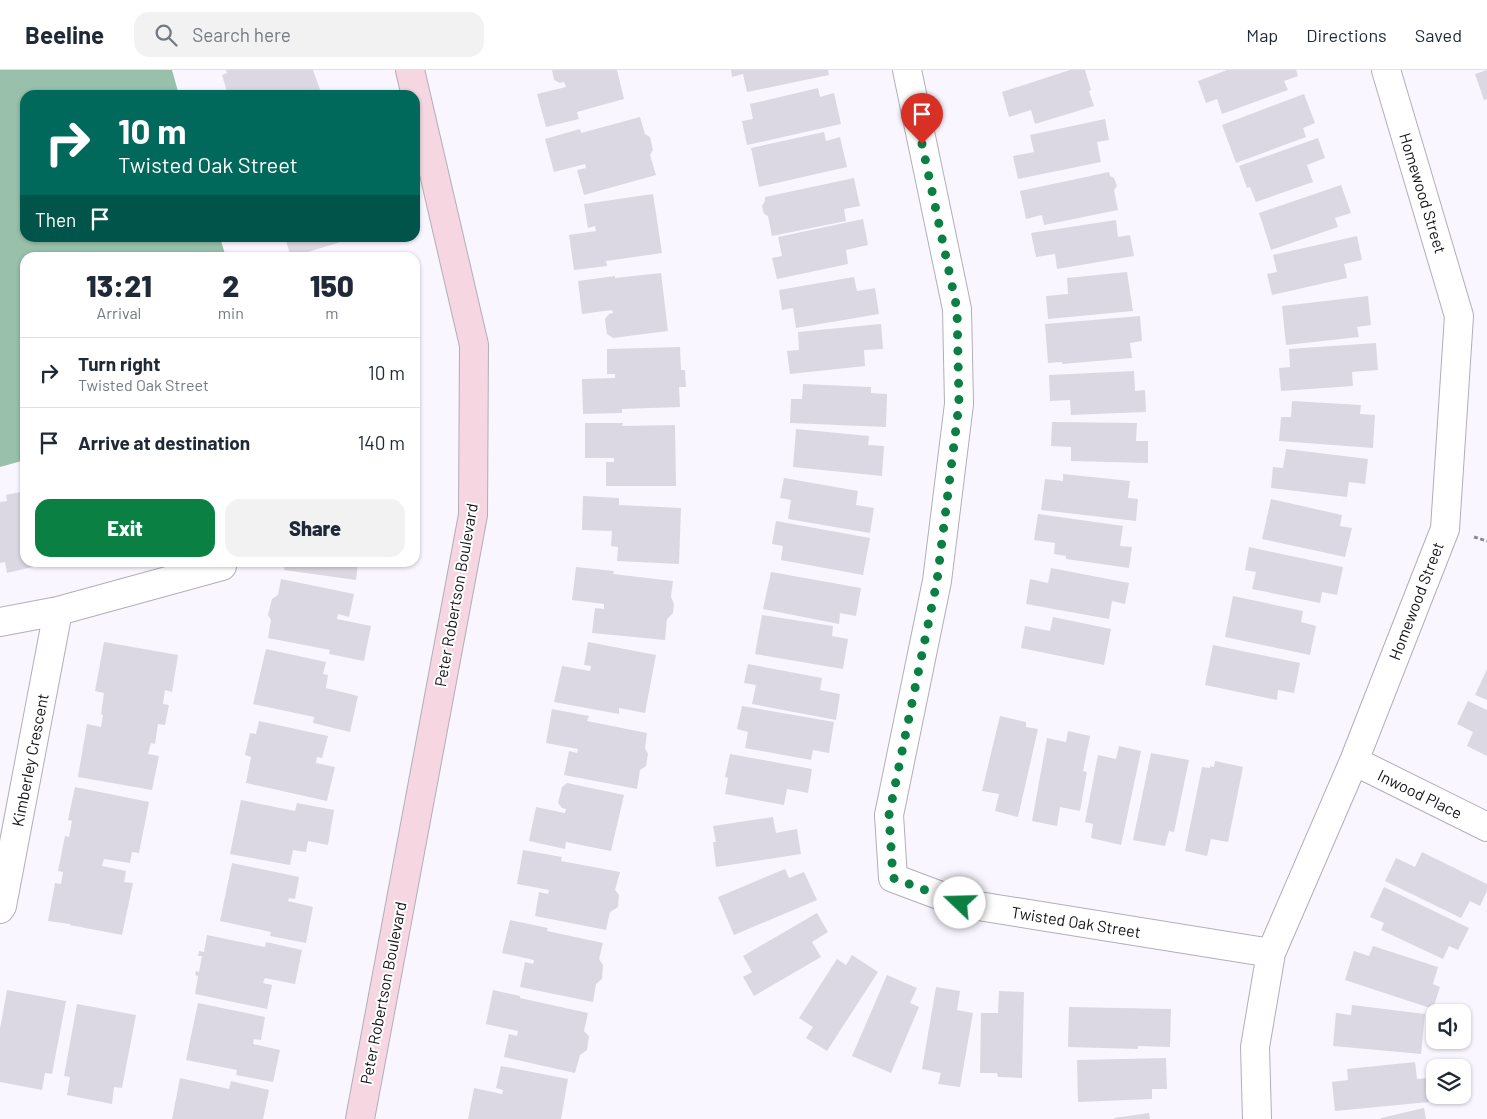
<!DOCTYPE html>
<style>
:root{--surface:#fff;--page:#f2f2f3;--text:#1f2937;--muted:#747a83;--line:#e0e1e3;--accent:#0b8043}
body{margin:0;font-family:Barlow,sans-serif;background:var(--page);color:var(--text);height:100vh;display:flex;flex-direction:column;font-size:19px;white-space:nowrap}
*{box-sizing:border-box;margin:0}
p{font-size:16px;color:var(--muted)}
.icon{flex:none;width:28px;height:28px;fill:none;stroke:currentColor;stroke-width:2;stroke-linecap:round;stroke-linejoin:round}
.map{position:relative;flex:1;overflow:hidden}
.drawer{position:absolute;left:20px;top:182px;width:400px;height:315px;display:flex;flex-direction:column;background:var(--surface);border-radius:15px;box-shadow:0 1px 4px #0004}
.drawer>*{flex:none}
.hud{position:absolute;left:20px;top:20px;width:400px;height:152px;border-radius:15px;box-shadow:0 1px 4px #0004;background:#00695c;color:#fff;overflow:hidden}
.buttons{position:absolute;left:1426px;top:934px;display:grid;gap:10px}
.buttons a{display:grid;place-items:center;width:45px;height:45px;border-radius:10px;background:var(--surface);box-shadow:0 1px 4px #0004;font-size:25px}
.pin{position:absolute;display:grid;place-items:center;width:42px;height:42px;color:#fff;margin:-51px -21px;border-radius:50% 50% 50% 0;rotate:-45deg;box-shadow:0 0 5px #0007}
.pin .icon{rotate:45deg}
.me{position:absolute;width:55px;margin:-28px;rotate:291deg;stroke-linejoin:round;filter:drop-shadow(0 0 4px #0008)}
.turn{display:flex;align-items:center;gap:18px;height:105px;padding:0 15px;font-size:22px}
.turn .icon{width:65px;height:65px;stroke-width:2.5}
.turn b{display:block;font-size:35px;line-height:42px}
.then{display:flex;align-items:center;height:48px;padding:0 15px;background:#0003;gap:10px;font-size:19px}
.eta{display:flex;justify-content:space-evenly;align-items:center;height:85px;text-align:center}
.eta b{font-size:30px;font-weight:800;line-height:35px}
.primary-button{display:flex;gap:10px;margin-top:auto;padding:10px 15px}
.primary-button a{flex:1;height:58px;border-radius:15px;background:var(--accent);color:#fff;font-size:20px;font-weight:800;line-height:58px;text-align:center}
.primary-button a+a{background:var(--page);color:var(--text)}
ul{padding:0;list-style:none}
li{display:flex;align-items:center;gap:15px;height:70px;padding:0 15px;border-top:1px solid var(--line)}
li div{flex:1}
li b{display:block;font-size:19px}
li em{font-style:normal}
header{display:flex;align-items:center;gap:30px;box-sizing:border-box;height:70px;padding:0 25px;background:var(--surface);border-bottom:1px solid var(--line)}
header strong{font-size:24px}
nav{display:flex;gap:28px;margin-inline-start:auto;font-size:18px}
.search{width:350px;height:45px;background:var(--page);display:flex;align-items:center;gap:12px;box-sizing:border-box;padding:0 18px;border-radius:15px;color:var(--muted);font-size:19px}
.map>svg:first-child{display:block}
</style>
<header>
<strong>Beeline</strong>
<div class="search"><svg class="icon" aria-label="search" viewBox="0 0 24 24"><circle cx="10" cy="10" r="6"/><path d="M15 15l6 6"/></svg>Search here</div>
<nav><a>Map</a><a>Directions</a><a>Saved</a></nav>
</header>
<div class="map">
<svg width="1487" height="1049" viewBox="0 0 1487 1049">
<rect width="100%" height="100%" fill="#f9f6ff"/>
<path fill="#98c0aa" d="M 0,0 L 172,0 L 179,25 L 25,25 L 25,168 L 220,168 L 226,187 L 25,188 L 25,390 L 0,397 Z"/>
<path fill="#dcd8e3" d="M 226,0 L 313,0 L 322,25 L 235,25 L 234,24 L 228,25 L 222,5 L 227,3 Z
M 552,0 L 617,0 L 624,29 L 577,42 L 579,49 L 546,57 L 537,24 L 566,17 L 564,12 L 560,13 L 554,10 Z
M 731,0 L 828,0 L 829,5 L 747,22 L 743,4 L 732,7 Z
M 1070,0 L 1085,0 L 1091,20 L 1089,21 L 1094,36 L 1035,54 L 1031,40 L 1009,47 L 1002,22 Z
M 1227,0 L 1296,0 L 1298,6 L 1284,11 L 1288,20 L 1222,44 L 1217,29 L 1206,33 L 1198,11 Z
M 1487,0 L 1487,29 L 1484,30 L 1475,4 Z
M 818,18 L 820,27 L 834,23 L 841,54 L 747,75 L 742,51 L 753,49 L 750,34 Z
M 1304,24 L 1315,53 L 1303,58 L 1306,67 L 1236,93 L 1222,55 Z
M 640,47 L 645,64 L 650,67 L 653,80 L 650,85 L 656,105 L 584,125 L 577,100 L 586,98 L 585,94 L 554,102 L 545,69 L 580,59 L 581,63 Z
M 1105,49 L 1109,70 L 1097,72 L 1101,92 L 1018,109 L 1013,86 L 1034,82 L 1030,65 Z
M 824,62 L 826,71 L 840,67 L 847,97 L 759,117 L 751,78 Z
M 1318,68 L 1325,88 L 1307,95 L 1313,112 L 1256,132 L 1250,117 L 1247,118 L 1239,96 Z
M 1109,102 L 1110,106 L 1114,108 L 1117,116 L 1114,120 L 1118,140 L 1044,155 L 1042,145 L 1026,149 L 1020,121 Z
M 854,108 L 860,136 L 844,139 L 846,151 L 772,166 L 768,146 L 764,144 L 762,136 L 765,131 L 765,127 Z
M 1341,115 L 1351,143 L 1335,148 L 1338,157 L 1271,180 L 1259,143 Z
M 653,124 L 662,183 L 606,191 L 607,196 L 574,200 L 569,165 L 596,161 L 595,156 L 588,158 L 584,134 Z
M 863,149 L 868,175 L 846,180 L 848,194 L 777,209 L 772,188 L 782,186 L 778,167 Z
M 1116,150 L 1118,167 L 1130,165 L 1134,186 L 1057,199 L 1055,184 L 1036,187 L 1031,163 Z
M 1357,166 L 1362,190 L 1344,194 L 1347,208 L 1272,225 L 1267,204 L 1277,202 L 1273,185 Z
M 285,168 L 354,168 L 291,187 Z
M 1127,202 L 1133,241 L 1048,249 L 1046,226 L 1068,224 L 1067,208 Z
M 661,203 L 668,261 L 613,268 L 607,264 L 605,249 L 609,244 L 613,243 L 612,240 L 582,244 L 578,211 L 615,206 L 615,208 Z
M 854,207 L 857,221 L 875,218 L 879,244 L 796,258 L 793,238 L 782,240 L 779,220 Z
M 1368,226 L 1371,255 L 1357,257 L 1359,267 L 1286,275 L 1282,236 Z
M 1140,246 L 1142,271 L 1130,273 L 1132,288 L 1062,294 L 1062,292 L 1048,293 L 1045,254 Z
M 881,254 L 883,279 L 864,280 L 865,296 L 790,304 L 787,281 L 799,280 L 798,262 Z
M 1376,273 L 1378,300 L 1352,302 L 1353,316 L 1281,321 L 1279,298 L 1290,297 L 1289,279 Z
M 680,277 L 681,300 L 685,300 L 686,317 L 679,317 L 680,337 L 622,339 L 622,343 L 583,344 L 582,309 L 615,308 L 615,304 L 607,304 L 607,279 Z
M 1134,301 L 1135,321 L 1145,320 L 1146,342 L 1071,345 L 1070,330 L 1050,331 L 1049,305 Z
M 803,314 L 871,317 L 871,323 L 887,324 L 886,357 L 790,353 L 791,329 L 802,329 Z
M 1292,331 L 1361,335 L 1360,344 L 1375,345 L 1373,378 L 1279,371 L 1281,347 L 1291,347 Z
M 1052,352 L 1137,353 L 1136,371 L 1148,371 L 1148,393 L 1071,391 L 1071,377 L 1051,376 Z
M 585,353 L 623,353 L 622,356 L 675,355 L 676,416 L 606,416 L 606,392 L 614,392 L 614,388 L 585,388 Z
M 796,359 L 869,366 L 868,375 L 884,376 L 882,406 L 793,397 Z
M 1286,379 L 1368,389 L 1365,414 L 1349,412 L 1347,427 L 1271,418 L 1273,397 L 1283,398 Z
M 1063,404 L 1130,411 L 1128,428 L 1138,429 L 1136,451 L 1041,440 L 1045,409 L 1063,411 Z
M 784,408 L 858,421 L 856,435 L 874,438 L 870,463 L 788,449 L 791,430 L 780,428 Z
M 25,421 L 25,492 L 49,493 L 7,503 L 5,492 L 0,493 L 0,432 L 7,431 L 6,425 Z
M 583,426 L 619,428 L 619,435 L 681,438 L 679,494 L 617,491 L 618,477 L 611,476 L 612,461 L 582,460 Z
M 1271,429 L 1342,445 L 1340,456 L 1352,458 L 1345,487 L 1262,469 Z
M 1038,444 L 1123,456 L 1120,476 L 1132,477 L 1129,498 L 1066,489 L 1066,486 L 1054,484 L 1055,473 L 1034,470 Z
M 776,451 L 870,468 L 863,505 L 781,490 L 783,476 L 772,474 Z
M 1249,477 L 1343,497 L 1337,525 L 1322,522 L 1320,533 L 1252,519 L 1256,502 L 1245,500 Z
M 285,492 L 358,492 L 356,510 L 284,500 Z
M 576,497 L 614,501 L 613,504 L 673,511 L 671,527 L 674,534 L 673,543 L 667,549 L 665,570 L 592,563 L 595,538 L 604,539 L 604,534 L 572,530 Z
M 1051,498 L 1129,513 L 1125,534 L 1112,531 L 1109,549 L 1026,534 L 1030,509 L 1048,513 Z
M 771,502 L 861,518 L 856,546 L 840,543 L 839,554 L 763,539 Z
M 281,509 L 354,524 L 349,547 L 338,544 L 337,549 L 371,556 L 364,591 L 329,584 L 330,580 L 268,568 L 271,550 L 268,545 L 272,529 L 278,525 Z
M 1233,526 L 1303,541 L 1301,552 L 1316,556 L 1310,585 L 1225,567 Z
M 762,545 L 833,556 L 832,566 L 848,569 L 843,599 L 755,584 Z
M 1053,547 L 1111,559 L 1104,595 L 1021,578 L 1025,556 L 1050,561 Z
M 104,572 L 178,585 L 172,622 L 165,620 L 163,634 L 169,635 L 165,655 L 158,654 L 155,674 L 151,673 L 148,684 L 159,686 L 152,720 L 78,707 L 87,654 L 101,657 L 103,645 L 101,644 L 104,623 L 95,621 Z
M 588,572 L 656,585 L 645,643 L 619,638 L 619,644 L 554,632 L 562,596 L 590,601 L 591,596 L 584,595 Z
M 1213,575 L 1300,593 L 1294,623 L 1278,620 L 1277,630 L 1205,615 Z
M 266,579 L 326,592 L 323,604 L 328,605 L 326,618 L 358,626 L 350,662 L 313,653 L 314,647 L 253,634 Z
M 748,594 L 822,608 L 820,620 L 840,624 L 836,650 L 752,634 L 756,615 L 744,613 Z
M 1487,599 L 1487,630 L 1475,625 Z
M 1468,631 L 1487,640 L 1487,686 L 1467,676 L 1473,662 L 1457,654 Z
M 742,636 L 834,652 L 829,683 L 813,680 L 811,690 L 745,678 L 748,662 L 737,659 Z
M 552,639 L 589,646 L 587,651 L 647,663 L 645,678 L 648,684 L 646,696 L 640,700 L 637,719 L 564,705 L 569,681 L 577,683 L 578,679 L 546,673 Z
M 1000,646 L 1026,652 L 1026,657 L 1038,659 L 1018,747 L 995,741 L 999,724 L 982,721 Z
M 259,651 L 328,666 L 322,688 L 317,687 L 316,693 L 335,697 L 327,731 L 246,713 L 251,687 L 245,685 L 250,663 L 256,664 Z
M 1068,661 L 1090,666 L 1083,701 L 1087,702 L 1080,741 L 1060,737 L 1057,756 L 1032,751 L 1047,668 L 1066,672 Z
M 1119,676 L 1141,681 L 1121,775 L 1091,768 L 1093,754 L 1085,752 L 1098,685 L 1116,689 Z
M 1151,683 L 1189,690 L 1174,762 L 1169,761 L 1165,776 L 1133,770 Z
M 730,684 L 812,699 L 808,723 L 787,719 L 784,735 L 725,724 L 728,708 L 725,707 Z
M 1215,691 L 1243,697 L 1228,772 L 1211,769 L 1207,786 L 1185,781 L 1202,697 L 1210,698 L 1210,696 L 1214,697 Z
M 567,713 L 624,725 L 611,781 L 566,772 L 565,779 L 529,771 L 536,737 L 565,743 L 566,739 L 562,738 L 558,733 L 562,717 Z
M 75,717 L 149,732 L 139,783 L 132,782 L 130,793 L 104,789 L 102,796 L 126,801 L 124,812 L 133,813 L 122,865 L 70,855 L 70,854 L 48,851 L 55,813 L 61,814 L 63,802 L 58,801 L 65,766 L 69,767 L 72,751 L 68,750 Z
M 241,730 L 295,741 L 297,733 L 334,740 L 328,775 L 308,771 L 306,782 L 293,780 L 290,795 L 230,784 Z
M 773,747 L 776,763 L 797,759 L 801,784 L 716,797 L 713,772 L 716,772 L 713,756 Z
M 523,780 L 562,787 L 561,791 L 620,802 L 615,820 L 619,825 L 618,837 L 610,842 L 606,860 L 535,846 L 539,822 L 548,824 L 549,820 L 517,814 Z
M 1422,782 L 1487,814 L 1487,821 L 1480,836 L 1470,831 L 1461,848 L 1385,811 L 1396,788 L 1415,797 Z
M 232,793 L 299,807 L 295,829 L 289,828 L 288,831 L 313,837 L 306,873 L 270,866 L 271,862 L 220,851 Z
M 785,799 L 789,808 L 804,802 L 817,830 L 734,865 L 718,827 Z
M 1384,817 L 1469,858 L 1458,880 L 1449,876 L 1443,889 L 1381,860 L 1384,853 L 1370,847 Z
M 817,843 L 828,862 L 812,872 L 821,887 L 754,926 L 743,907 L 752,902 L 743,886 Z
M 510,850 L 548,858 L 547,861 L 603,873 L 599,889 L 603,895 L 602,909 L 596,914 L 593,932 L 520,917 L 525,892 L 533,894 L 534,890 L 502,883 Z
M 207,865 L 265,877 L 266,872 L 302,880 L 295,914 L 265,908 L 263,913 L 272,915 L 267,939 L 195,924 L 198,906 L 195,905 L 196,901 L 199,902 L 202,886 L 198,886 L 199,881 L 204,882 Z
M 1373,876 L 1438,897 L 1433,914 L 1440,917 L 1433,939 L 1345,910 L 1354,881 L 1369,886 Z
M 852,885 L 878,902 L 827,981 L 806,968 L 813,957 L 799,948 L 837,889 L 846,895 Z
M 887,905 L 917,918 L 910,933 L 919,937 L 891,1003 L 852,986 Z
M 936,917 L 960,921 L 957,940 L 973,943 L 960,1017 L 938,1014 L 941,1003 L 922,999 Z
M 7,920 L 66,931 L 52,1004 L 45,1003 L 42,1020 L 0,1012 L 0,959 Z
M 493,920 L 520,926 L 520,928 L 588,943 L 584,961 L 589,966 L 587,980 L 580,985 L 575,1003 L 504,987 L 509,964 L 517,966 L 518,961 L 486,954 Z
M 999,921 L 1024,922 L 1022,1008 L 998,1007 L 997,1003 L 980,1003 L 981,943 L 998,943 Z
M 198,933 L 265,947 L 261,970 L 254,969 L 253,974 L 280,980 L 273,1012 L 236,1005 L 237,1000 L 186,990 Z
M 77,934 L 136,945 L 122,1018 L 114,1017 L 112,1034 L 67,1025 L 70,1007 L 64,1006 Z
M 1352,935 L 1425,944 L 1421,984 L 1333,976 L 1336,943 L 1351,945 Z
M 1069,937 L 1171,939 L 1170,977 L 1138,976 L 1138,979 L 1068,977 Z
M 1166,988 L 1167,1019 L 1152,1019 L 1152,1029 L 1078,1032 L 1077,990 Z
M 1415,992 L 1417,1009 L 1427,1008 L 1429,1032 L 1335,1041 L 1332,1012 L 1348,1010 L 1347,999 Z
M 501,996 L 568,1009 L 561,1049 L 468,1049 L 474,1018 L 502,1024 L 503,1020 L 496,1018 Z
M 180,1008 L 229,1019 L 231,1011 L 269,1020 L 263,1049 L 172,1049 Z
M 1424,1038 L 1426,1049 L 1381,1049 L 1381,1048 Z
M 1149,1043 L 1150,1049 L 1114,1049 L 1114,1048 Z"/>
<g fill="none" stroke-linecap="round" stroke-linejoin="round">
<defs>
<path id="street" d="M 907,0 L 957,239 L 959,334 L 937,511 L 889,745 L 893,808 L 960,833 L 1271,883
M 0,552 L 58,541 L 222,496
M 1354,691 L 1487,757
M 0,839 L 2,836 L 58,541
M 1257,1049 L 1255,977 L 1271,883 L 1354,691 L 1445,459 L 1459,246 L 1386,0"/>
<path id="secondary" d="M 360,1049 L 473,445 L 474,275 L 410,0"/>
</defs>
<use href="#street" stroke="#b2aeb8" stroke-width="30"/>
<use href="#secondary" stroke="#b2aeb8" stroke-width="30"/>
<path stroke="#8d8a91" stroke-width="3" stroke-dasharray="4 2.5" stroke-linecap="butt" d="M 1474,467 L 1487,471"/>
<use href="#street" stroke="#fff" stroke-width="28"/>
<use href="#secondary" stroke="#f6d6e0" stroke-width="28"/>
</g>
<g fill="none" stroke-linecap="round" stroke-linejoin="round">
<path stroke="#0b8043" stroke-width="9" stroke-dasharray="0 16.2" d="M 922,74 L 957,239 L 959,334 L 937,511 L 889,745 L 893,808 L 960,833"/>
</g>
<g text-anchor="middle" stroke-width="4" stroke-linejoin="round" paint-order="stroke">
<g font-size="16" fill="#141216" stroke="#fff">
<text transform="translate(1423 123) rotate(73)" y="6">Homewood Street</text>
<text transform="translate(456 525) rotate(-80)" y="6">Peter Robertson Boulevard</text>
<text transform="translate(1416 531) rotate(-69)" y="6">Homewood Street</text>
<text transform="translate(30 690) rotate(-79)" y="6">Kimberley Crescent</text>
<text transform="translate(1420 724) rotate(26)" y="6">Inwood Place</text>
<text transform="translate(1076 852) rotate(9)" y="6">Twisted Oak Street</text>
<text transform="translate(383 923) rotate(-79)" y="6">Peter Robertson Boulevard</text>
</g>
</g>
</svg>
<div class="buttons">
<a><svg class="icon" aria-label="sound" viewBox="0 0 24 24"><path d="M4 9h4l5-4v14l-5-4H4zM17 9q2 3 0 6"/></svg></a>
<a><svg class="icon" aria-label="layers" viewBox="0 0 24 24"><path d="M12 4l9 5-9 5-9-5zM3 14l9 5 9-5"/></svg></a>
</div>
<div class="pin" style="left:922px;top:74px;background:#d93025"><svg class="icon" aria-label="arrive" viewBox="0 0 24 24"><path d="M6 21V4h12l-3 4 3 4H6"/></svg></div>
<svg class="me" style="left:960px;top:833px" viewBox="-20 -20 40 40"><circle r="19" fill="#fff"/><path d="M0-13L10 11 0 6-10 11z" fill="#0b8043"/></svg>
<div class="hud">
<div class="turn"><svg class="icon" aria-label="right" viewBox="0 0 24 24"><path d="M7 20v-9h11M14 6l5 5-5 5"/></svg><div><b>10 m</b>Twisted Oak Street</div></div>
<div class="then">Then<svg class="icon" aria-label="arrive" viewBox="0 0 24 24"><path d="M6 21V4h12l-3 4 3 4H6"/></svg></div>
</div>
<section class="drawer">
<div class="eta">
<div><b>13:21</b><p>Arrival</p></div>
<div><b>2</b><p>min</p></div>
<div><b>150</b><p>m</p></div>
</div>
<ul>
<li><svg class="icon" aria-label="right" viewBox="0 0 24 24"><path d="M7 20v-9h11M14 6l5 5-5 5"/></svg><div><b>Turn right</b><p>Twisted Oak Street</p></div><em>10 m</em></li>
<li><svg class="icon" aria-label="arrive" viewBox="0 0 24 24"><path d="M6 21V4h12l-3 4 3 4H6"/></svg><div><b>Arrive at destination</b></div><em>140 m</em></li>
</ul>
<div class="primary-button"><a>Exit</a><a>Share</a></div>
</section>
</div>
